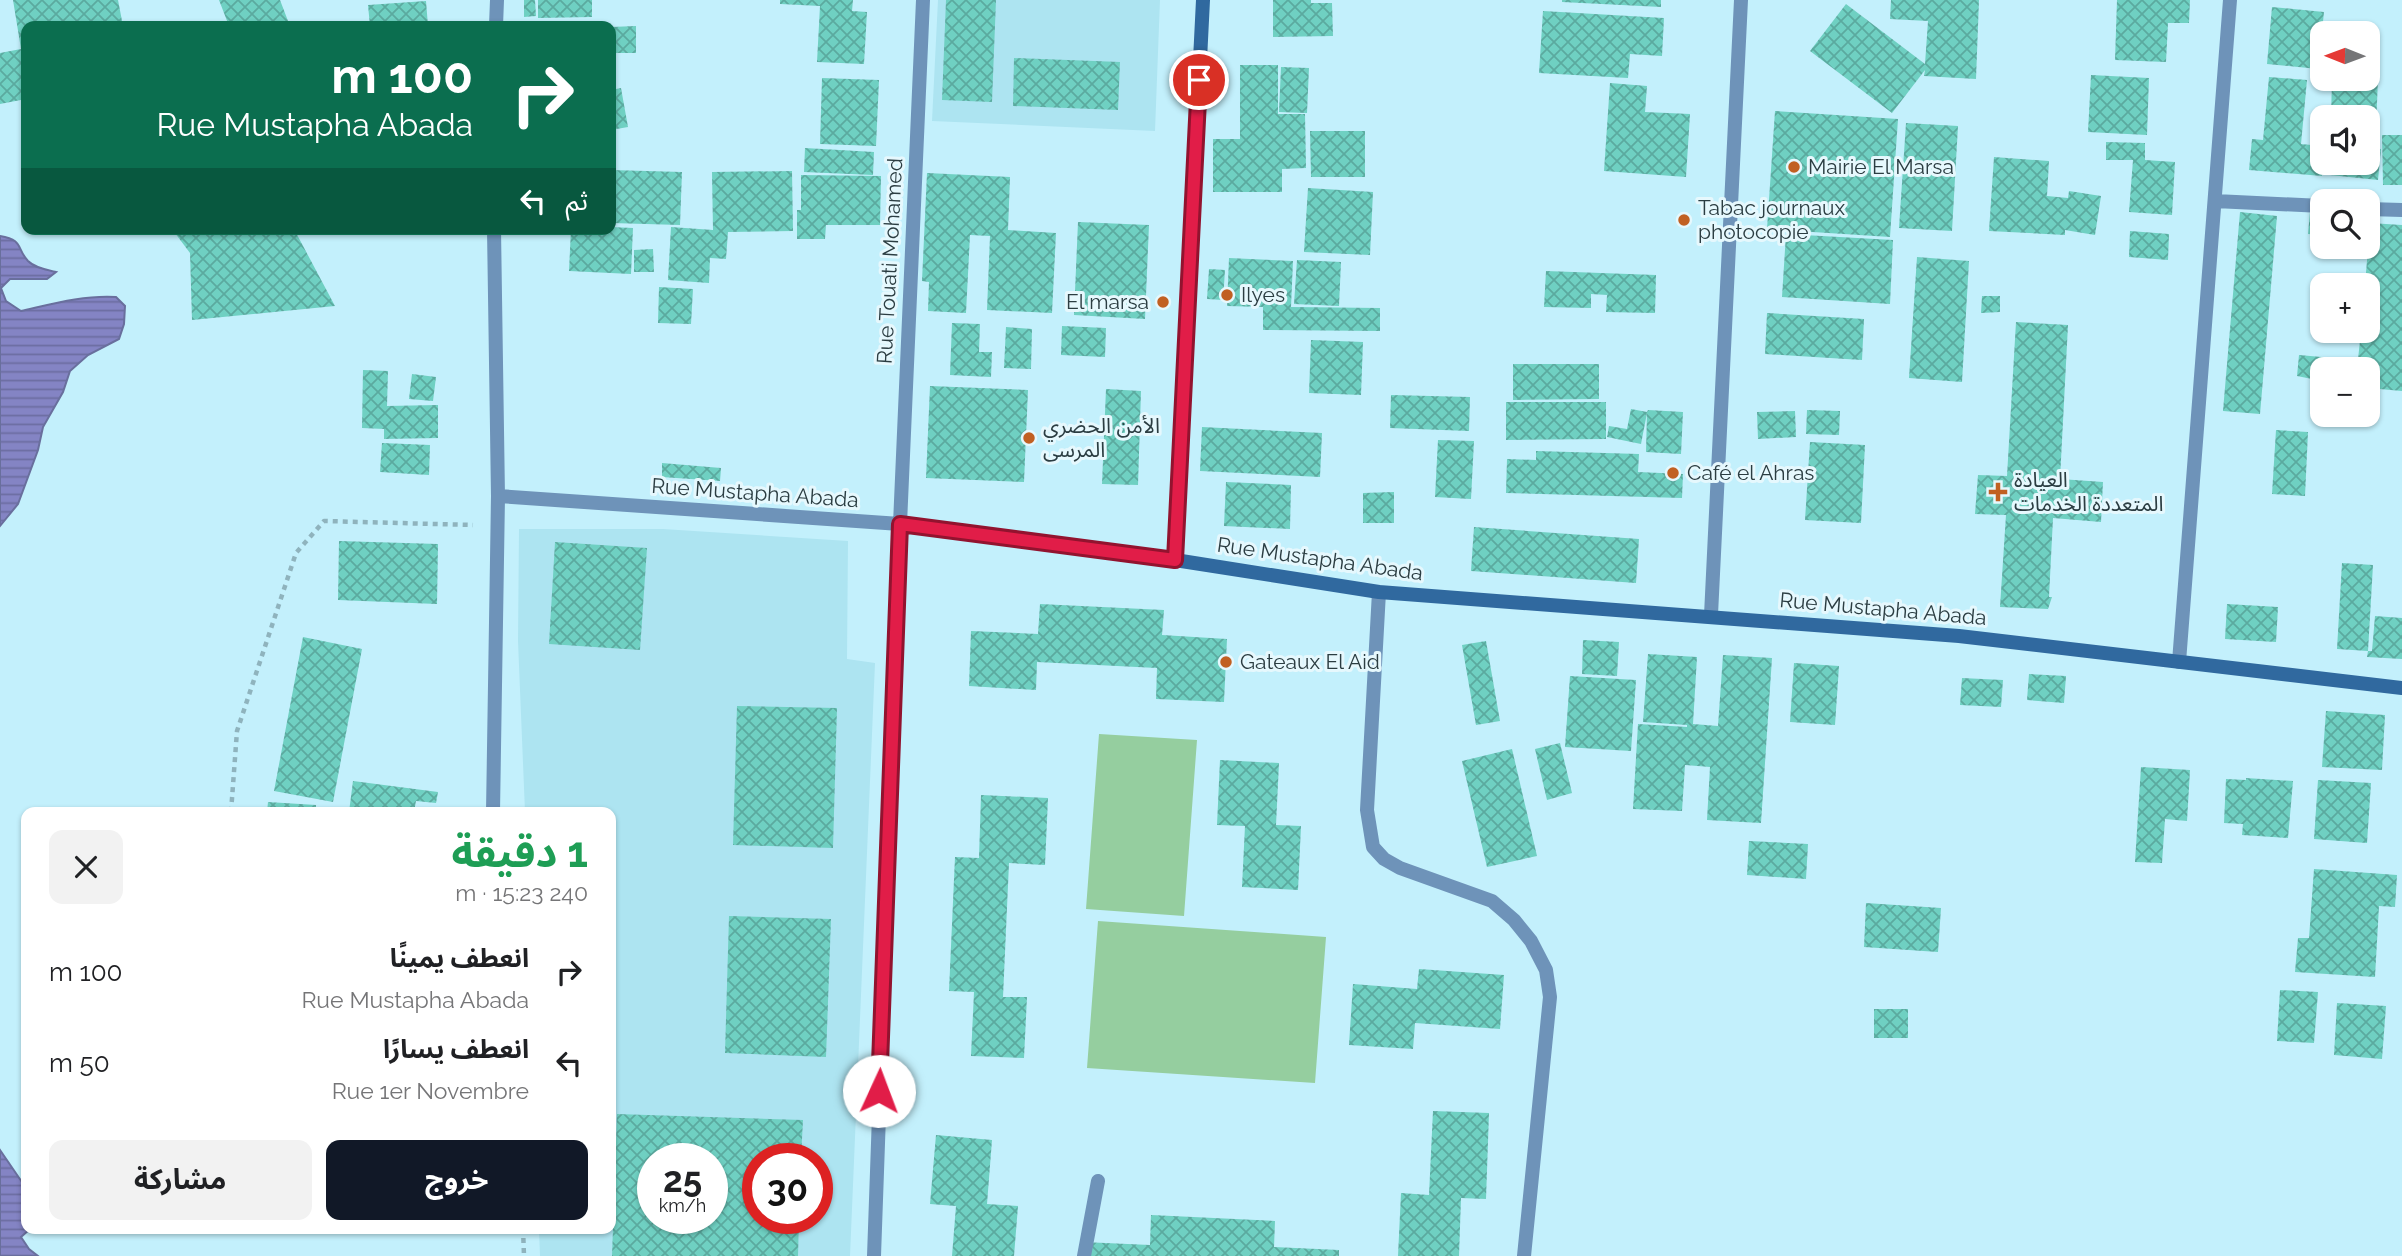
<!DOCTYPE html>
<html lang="ar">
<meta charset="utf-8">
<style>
:root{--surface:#fff;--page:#f2f2f2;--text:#202124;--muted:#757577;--accent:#111827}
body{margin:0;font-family:Raleway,"Noto Sans Arabic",sans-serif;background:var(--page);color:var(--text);direction:rtl;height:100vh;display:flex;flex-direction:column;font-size:26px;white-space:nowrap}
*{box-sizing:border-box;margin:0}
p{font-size:23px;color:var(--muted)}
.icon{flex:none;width:38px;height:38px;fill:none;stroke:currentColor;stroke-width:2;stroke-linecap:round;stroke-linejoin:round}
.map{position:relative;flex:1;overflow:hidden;direction:ltr}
.sheet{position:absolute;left:21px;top:807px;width:595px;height:427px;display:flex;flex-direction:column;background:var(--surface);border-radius:14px;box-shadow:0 2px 5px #0004;direction:rtl}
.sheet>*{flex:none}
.hud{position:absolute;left:21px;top:21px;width:595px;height:214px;border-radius:14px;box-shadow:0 2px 5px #0004;direction:rtl;background:#0b6e4f;color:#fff;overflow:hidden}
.needle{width:46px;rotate:271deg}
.fabs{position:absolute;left:2310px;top:21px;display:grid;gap:14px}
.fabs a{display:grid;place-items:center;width:70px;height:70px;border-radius:14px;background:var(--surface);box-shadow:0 2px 5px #0004;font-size:35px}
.speed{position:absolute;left:637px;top:1143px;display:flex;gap:14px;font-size:35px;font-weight:700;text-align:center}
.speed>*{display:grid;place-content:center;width:91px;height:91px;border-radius:50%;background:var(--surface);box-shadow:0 2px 5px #0004;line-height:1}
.speed small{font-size:18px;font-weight:400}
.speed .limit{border:10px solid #d22;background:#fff;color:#111}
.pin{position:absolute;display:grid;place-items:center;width:60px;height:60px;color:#fff;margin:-30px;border:4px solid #fff;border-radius:50%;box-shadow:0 2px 7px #0007}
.me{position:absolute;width:77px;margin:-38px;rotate:2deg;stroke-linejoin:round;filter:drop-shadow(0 0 5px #0008)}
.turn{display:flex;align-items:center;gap:24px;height:147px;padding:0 28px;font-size:32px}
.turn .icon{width:91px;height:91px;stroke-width:2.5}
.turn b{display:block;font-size:49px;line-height:60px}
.then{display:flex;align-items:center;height:66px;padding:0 28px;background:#0003;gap:14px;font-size:26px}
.round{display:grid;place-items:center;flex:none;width:74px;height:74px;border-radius:14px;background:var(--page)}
.headline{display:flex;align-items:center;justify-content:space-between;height:119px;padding:0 28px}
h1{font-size:42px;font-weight:700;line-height:52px;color:#1e9e55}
.action{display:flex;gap:14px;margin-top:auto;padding:14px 28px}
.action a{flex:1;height:80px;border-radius:14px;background:var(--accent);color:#fff;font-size:28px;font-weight:700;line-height:80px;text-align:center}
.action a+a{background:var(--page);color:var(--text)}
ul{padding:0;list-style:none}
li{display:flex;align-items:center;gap:21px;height:91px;padding:0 28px}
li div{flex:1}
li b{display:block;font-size:26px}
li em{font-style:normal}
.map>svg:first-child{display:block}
</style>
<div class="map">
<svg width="2402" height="1256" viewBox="0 0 2402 1256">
<defs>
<pattern id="water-rules" width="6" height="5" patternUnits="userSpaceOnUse" patternTransform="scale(1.75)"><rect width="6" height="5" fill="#8484c4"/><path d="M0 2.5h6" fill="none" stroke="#6c6da1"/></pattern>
<pattern id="building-cross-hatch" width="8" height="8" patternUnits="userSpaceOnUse" patternTransform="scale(1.75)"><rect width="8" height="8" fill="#6fd0c2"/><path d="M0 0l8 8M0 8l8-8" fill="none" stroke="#5baa9f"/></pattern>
</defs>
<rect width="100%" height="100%" fill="#c3f0fc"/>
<path fill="#ade4f1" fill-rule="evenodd" d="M 938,0 L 1160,0 L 1155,131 L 932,121 Z
M 519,529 L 663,529 L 848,541 L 847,659 L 875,663 L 850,1256 L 540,1256 L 539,1229 L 611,1228 L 611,812 L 525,812 L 518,641 ZM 653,1158 L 712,1158 L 712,1218 L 653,1218 ZM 758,1158 L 817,1158 L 817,1218 L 758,1218 Z"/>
<path fill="#95ce9f" d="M 1099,734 L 1197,740 L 1184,916 L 1086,909 Z
M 1098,921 L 1326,937 L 1315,1083 L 1087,1068 Z"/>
<path fill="url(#water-rules)" stroke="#696f9d" stroke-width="2" d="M 0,236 C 24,240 16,248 28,261 C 35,268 47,270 56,272 L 47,279 L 10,279 L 1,288 L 6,301 L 21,311 C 52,304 84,295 116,297 L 125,306 L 124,324 L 119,339 L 88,355 L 70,371 L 63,392 L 43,427 L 38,450 L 18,504 L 0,526 Z
M 0,1150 L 26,1188 L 26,1228 L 30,1229 L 21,1237 L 29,1249 L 38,1256 L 0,1256 Z"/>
<path fill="url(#building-cross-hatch)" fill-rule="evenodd" d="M 13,0 L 118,0 L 123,26 L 26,26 L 26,99 L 0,104 L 0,53 L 21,49 Z
M 219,0 L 280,0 L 288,21 L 275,26 L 229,26 Z
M 524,0 L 535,0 L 536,16 L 524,17 Z
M 538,0 L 592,0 L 592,17 L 538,18 Z
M 780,0 L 853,0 L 852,11 L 867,12 L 864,64 L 817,62 L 820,6 L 780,4 Z
M 946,0 L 996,0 L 992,102 L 942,100 Z
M 1273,0 L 1311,0 L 1311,3 L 1332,3 L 1333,36 L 1273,37 Z
M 1562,0 L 1661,0 L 1661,7 L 1562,2 Z
M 1891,0 L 1979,0 L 1976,79 L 1924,76 L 1925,70 L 1892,113 L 1810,51 L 1846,4 L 1925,64 L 1928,21 L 1890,19 Z
M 2117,0 L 2190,0 L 2189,23 L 2168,23 L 2166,62 L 2115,60 Z
M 426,1 L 428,26 L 370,26 L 368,5 Z
M 2272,7 L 2324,12 L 2318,69 L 2267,64 Z
M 1543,11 L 1664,18 L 1662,56 L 1630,54 L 1628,78 L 1539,73 Z
M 636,26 L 636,53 L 611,53 L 611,27 Z
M 1014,58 L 1120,62 L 1118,110 L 1013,106 Z
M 1240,65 L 1278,65 L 1278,114 L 1305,114 L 1306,168 L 1282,169 L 1282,192 L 1213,192 L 1213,139 L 1240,139 Z
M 1281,67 L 1309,68 L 1307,113 L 1279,112 Z
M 2091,75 L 2149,78 L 2147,135 L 2088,132 Z
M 2269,77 L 2307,80 L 2301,144 L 2322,146 L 2322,176 L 2249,170 L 2252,139 L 2263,140 Z
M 822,78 L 879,80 L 876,146 L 820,144 Z
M 2332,79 L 2378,79 L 2376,127 L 2368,127 L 2368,117 L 2331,117 Z
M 1610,83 L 1647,86 L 1645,112 L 1690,114 L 1686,177 L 1604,171 Z
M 621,88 L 628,127 L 611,130 L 611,90 Z
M 1775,111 L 1898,119 L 1890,237 L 1767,229 Z
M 1906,123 L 1958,126 L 1952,231 L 1899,228 Z
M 1310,131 L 1365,131 L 1365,177 L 1311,177 Z
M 2382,135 L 2402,135 L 2402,185 L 2383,185 Z
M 2106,142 L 2145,143 L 2145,160 L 2175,162 L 2172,215 L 2129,212 L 2133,160 L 2106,160 Z
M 805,148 L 874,152 L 873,175 L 804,172 Z
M 2368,148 L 2381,149 L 2378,180 L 2330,175 L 2331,163 L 2368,163 Z
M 1994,157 L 2049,161 L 2047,196 L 2068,198 L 2069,191 L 2101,196 L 2095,235 L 2065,230 L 2065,235 L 1989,231 Z
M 611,170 L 682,172 L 680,225 L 611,223 Z
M 792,171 L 793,231 L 728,232 L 726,259 L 710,258 L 709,283 L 668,280 L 671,227 L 713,230 L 712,172 Z
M 927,173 L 1010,177 L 1008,230 L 1056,233 L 1052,313 L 987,310 L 990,236 L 970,235 L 966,313 L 928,311 L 929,282 L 922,281 Z
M 801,175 L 881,176 L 880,225 L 826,225 L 825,239 L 797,239 L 797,210 L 801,210 Z
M 1308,188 L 1373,192 L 1370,255 L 1304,252 Z
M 2240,212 L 2277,216 L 2260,414 L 2223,411 Z
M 2310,212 L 2322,214 L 2322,235 L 2308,234 Z
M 1078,222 L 1149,225 L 1145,319 L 1074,315 Z
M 2370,223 L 2402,225 L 2402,391 L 2368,388 L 2368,369 L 2357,369 L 2361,331 L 2368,331 L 2368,285 L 2365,285 Z
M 611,227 L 633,228 L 631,274 L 569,271 L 571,229 L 611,229 Z
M 172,229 L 294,229 L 335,306 L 192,320 L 190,253 Z
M 2130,231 L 2169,234 L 2168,260 L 2129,257 Z
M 1786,234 L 1893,240 L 1890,304 L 1782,297 Z
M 653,249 L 654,272 L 634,272 L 634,250 Z
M 1917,257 L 1969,261 L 1962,382 L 1909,378 Z
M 1229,258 L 1293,261 L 1291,307 L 1380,308 L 1380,331 L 1263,330 L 1263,307 L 1227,306 Z
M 1297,260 L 1341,262 L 1339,306 L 1294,304 Z
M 1209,269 L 1225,270 L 1223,300 L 1207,299 Z
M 1546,271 L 1656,275 L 1655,313 L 1606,312 L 1607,295 L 1591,294 L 1591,308 L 1544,307 Z
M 659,287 L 693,289 L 691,324 L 658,323 Z
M 1982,296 L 2000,296 L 2000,312 L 1981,313 Z
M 1767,313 L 1864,319 L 1862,360 L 1765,354 Z
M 2016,322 L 2068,325 L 2060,479 L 2103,482 L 2101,522 L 2053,518 L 2049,597 L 2052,597 L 2048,609 L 2000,607 L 2006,515 L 1975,514 L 1978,475 L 2007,476 Z
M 952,323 L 980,324 L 979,352 L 992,352 L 991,377 L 950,375 Z
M 1062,326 L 1106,328 L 1105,357 L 1061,355 Z
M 1006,327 L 1032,329 L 1031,369 L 1004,368 Z
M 1311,340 L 1363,342 L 1361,395 L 1309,393 Z
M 2299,355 L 2355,360 L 2355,369 L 2322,369 L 2322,381 L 2297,376 Z
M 1513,364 L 1599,364 L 1599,399 L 1513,400 Z
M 363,370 L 388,371 L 387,406 L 438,405 L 438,438 L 384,439 L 384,429 L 362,428 Z
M 412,374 L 436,377 L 433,401 L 409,399 Z
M 930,386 L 1028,390 L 1024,482 L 926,478 Z
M 1106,389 L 1141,391 L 1138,485 L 1102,484 Z
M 1391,395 L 1470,397 L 1469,431 L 1390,428 Z
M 1506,402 L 1606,402 L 1606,439 L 1506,440 Z
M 1631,409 L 1647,412 L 1648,410 L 1683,412 L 1681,454 L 1646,452 L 1647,413 L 1641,444 L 1607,437 L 1609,426 L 1627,429 Z
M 1807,410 L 1840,411 L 1839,435 L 1806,434 Z
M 1795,411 L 1796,437 L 1758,439 L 1757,412 Z
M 1202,427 L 1322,433 L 1320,477 L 1200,471 Z
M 2276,430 L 2308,432 L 2305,496 L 2272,494 Z
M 1438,440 L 1474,441 L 1471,499 L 1435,497 Z
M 1810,442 L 1865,445 L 1861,523 L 1805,520 Z
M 382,443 L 430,445 L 429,475 L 380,472 Z
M 1536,451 L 1639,454 L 1638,472 L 1683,474 L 1682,498 L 1506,493 L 1507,459 L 1536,460 Z
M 662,463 L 721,468 L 720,481 L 662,477 Z
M 1226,482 L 1291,485 L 1290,529 L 1224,526 Z
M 1394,492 L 1394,523 L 1363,523 L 1363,493 Z
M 1474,527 L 1639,539 L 1636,583 L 1471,571 Z
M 339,541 L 438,544 L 437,604 L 338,600 Z
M 555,542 L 647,548 L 640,650 L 549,644 Z
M 2342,563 L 2373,565 L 2368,651 L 2372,651 L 2375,616 L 2402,618 L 2402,659 L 2367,657 L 2368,651 L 2337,649 Z
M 1040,604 L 1164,610 L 1162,635 L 1227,639 L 1224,702 L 1156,699 L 1157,668 L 1037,662 L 1036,690 L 969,686 L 971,631 L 1038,634 Z
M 2227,604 L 2278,607 L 2276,642 L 2225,639 Z
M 303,637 L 362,649 L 333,802 L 274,791 Z
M 1583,640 L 1619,642 L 1617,676 L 1582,674 Z
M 1486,641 L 1500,721 L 1476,725 L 1462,645 Z
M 1648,654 L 1697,657 L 1693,724 L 1718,726 L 1723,655 L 1772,658 L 1761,823 L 1707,820 L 1710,767 L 1685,765 L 1682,811 L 1633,809 L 1638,724 L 1687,727 L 1687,725 L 1643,722 Z
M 1794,663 L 1839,666 L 1835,725 L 1790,722 Z
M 2029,674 L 2066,676 L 2064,703 L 2027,700 Z
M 1570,676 L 1636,680 L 1631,751 L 1565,747 Z
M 1962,678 L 2003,680 L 2001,707 L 1960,705 Z
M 737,706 L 837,708 L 833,848 L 733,845 Z
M 2326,711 L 2385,715 L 2382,770 L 2322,767 Z
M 1560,743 L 1572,793 L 1547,800 L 1535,749 Z
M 1512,749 L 1537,856 L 1487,867 L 1462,761 Z
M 1220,760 L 1279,763 L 1276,825 L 1301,826 L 1298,890 L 1242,887 L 1245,826 L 1217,825 Z
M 2141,767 L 2190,770 L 2187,821 L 2165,819 L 2162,863 L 2135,862 Z
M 2246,778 L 2293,781 L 2288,838 L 2242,835 L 2243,824 L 2224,823 L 2226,779 L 2246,780 Z
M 2318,780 L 2371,783 L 2367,843 L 2314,839 Z
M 353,781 L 438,792 L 436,803 L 416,801 L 414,812 L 349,812 Z
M 981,795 L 1048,798 L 1045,865 L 1009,863 L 1003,997 L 1027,997 L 1024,1058 L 971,1056 L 974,992 L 949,991 L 955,857 L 979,858 Z
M 268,802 L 316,805 L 316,812 L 267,812 Z
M 1749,841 L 1808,844 L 1806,879 L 1747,875 Z
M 2314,869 L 2397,875 L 2395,907 L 2379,906 L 2375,977 L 2295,972 L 2298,938 L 2309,938 Z
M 1866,903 L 1941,908 L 1938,952 L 1864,947 Z
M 729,916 L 831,919 L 826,1057 L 725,1053 Z
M 1419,969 L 1504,975 L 1500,1029 L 1415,1023 L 1413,1049 L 1349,1045 L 1353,984 L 1417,989 Z
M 2280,990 L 2318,992 L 2314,1043 L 2277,1041 Z
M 2337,1003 L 2386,1006 L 2382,1059 L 2334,1055 Z
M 1874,1009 L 1908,1009 L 1908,1038 L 1874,1038 Z
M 1433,1111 L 1489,1113 L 1486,1199 L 1461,1198 L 1459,1256 L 1398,1256 L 1401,1193 L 1429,1195 Z
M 617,1114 L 803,1120 L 801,1158 L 758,1158 L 758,1218 L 799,1218 L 798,1256 L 612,1256 ZM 653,1158 L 712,1158 L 712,1218 L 653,1218 Z
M 936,1135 L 992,1140 L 987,1204 L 1018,1206 L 1014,1256 L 952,1256 L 956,1206 L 930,1204 Z
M 1151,1215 L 1275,1221 L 1274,1247 L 1339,1250 L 1339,1256 L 1082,1256 L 1083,1242 L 1150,1245 Z"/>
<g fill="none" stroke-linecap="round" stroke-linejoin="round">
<path stroke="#8fb3bd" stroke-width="4.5" stroke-dasharray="5 5" stroke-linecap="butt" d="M 231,812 L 237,731 L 296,553 L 324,521 L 473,525
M 523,1228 L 524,1256"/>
<path stroke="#6e93b9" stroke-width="14" d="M 1084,1256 L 1098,1181"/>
<path stroke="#6e93b9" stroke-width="14" d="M 496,26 L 497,0
M 2215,201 L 2322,206
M 2368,209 L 2402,210
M 498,496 L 900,524 L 1175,560
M 1379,592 L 1367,810 L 1373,847 L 1384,859 L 1400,868 L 1492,901 L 1514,920 L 1531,941 L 1546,970 L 1550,997 L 1524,1256
M 1711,615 L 1741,0
M 2179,662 L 2230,0
M 493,812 L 498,496 L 494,229
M 874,1256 L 900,524 L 923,0"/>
<path stroke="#30699f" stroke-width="14" d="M 1203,0 L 1175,560 L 1379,592 L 1959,636 L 2402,688"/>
</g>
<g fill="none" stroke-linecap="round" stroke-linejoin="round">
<defs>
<path id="route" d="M 879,1091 L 900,524 L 1175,560 L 1199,80"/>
</defs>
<use href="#route" stroke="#92132f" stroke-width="18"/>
<use href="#route" stroke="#e11d48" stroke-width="12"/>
</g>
<g fill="#c16022" stroke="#e6f8fd" stroke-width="2.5">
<circle cx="1794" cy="167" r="7"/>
<circle cx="1684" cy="220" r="7"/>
<circle cx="1227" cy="295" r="7"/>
<circle cx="1163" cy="302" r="7"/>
<circle cx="1029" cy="438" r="7"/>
<circle cx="1673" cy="473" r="7"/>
<path d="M1994.5 481.5h7v7h7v7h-7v7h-7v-7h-7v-7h7z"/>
<circle cx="1226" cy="662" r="7"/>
</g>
<g text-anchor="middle" stroke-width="6" stroke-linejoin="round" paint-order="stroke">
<g font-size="21" fill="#2b3d42" stroke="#e6f8fd" text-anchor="start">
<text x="1808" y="174">Mairie El Marsa</text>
<text x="1698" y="215">Tabac journaux<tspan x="1698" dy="24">photocopie</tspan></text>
<text x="1241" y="302">Ilyes</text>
<text x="1149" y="309" text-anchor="end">El marsa</text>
<text x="1043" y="433">الأمن الحضري<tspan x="1043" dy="24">المرسى</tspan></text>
<text x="1687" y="480">Café el Ahras</text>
<text x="2014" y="487">العيادة<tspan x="2014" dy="24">المتعددة الخدمات</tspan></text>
<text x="1240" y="669">Gateaux El Aid</text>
</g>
<g font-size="21" fill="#2b3d42" stroke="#e6f8fd">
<text transform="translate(890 261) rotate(-87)" y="7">Rue Touati Mohamed</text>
<text transform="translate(755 493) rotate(4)" y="7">Rue Mustapha Abada</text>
<text transform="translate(1320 559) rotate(8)" y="7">Rue Mustapha Abada</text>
<text transform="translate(1883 609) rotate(5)" y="7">Rue Mustapha Abada</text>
</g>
</g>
</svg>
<div class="fabs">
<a><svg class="needle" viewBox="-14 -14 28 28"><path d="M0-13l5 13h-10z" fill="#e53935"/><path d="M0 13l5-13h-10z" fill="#757577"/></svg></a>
<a><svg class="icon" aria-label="sound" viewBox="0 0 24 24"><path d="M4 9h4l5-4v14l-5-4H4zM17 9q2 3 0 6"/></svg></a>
<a><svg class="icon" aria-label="search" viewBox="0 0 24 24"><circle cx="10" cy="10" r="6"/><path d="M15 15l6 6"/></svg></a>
<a>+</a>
<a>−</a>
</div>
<div class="speed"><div>25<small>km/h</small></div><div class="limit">30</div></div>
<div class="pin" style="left:1199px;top:80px;background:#d93025"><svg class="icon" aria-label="arrive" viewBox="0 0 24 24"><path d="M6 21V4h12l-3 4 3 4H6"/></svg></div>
<svg class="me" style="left:879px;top:1091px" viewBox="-20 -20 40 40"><circle r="19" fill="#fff"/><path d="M0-13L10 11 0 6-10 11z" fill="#e11d48"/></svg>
<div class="hud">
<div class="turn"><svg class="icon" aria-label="right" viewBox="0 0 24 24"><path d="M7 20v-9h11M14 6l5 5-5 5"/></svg><div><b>100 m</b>Rue Mustapha Abada</div></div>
<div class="then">ثم<svg class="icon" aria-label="left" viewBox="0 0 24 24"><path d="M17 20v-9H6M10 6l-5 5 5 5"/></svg></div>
</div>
<section class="sheet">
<div class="headline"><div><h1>1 دقيقة</h1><p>240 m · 15:23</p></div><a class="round"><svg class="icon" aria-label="close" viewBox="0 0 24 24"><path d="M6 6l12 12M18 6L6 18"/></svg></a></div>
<ul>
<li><svg class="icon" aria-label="right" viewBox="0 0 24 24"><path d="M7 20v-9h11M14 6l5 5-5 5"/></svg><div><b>انعطف يمينًا</b><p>Rue Mustapha Abada</p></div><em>100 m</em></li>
<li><svg class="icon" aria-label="left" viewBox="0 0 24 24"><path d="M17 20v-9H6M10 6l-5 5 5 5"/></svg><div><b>انعطف يسارًا</b><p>Rue 1er Novembre</p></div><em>50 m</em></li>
</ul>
<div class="action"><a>خروج</a><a>مشاركة</a></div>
</section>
</div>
